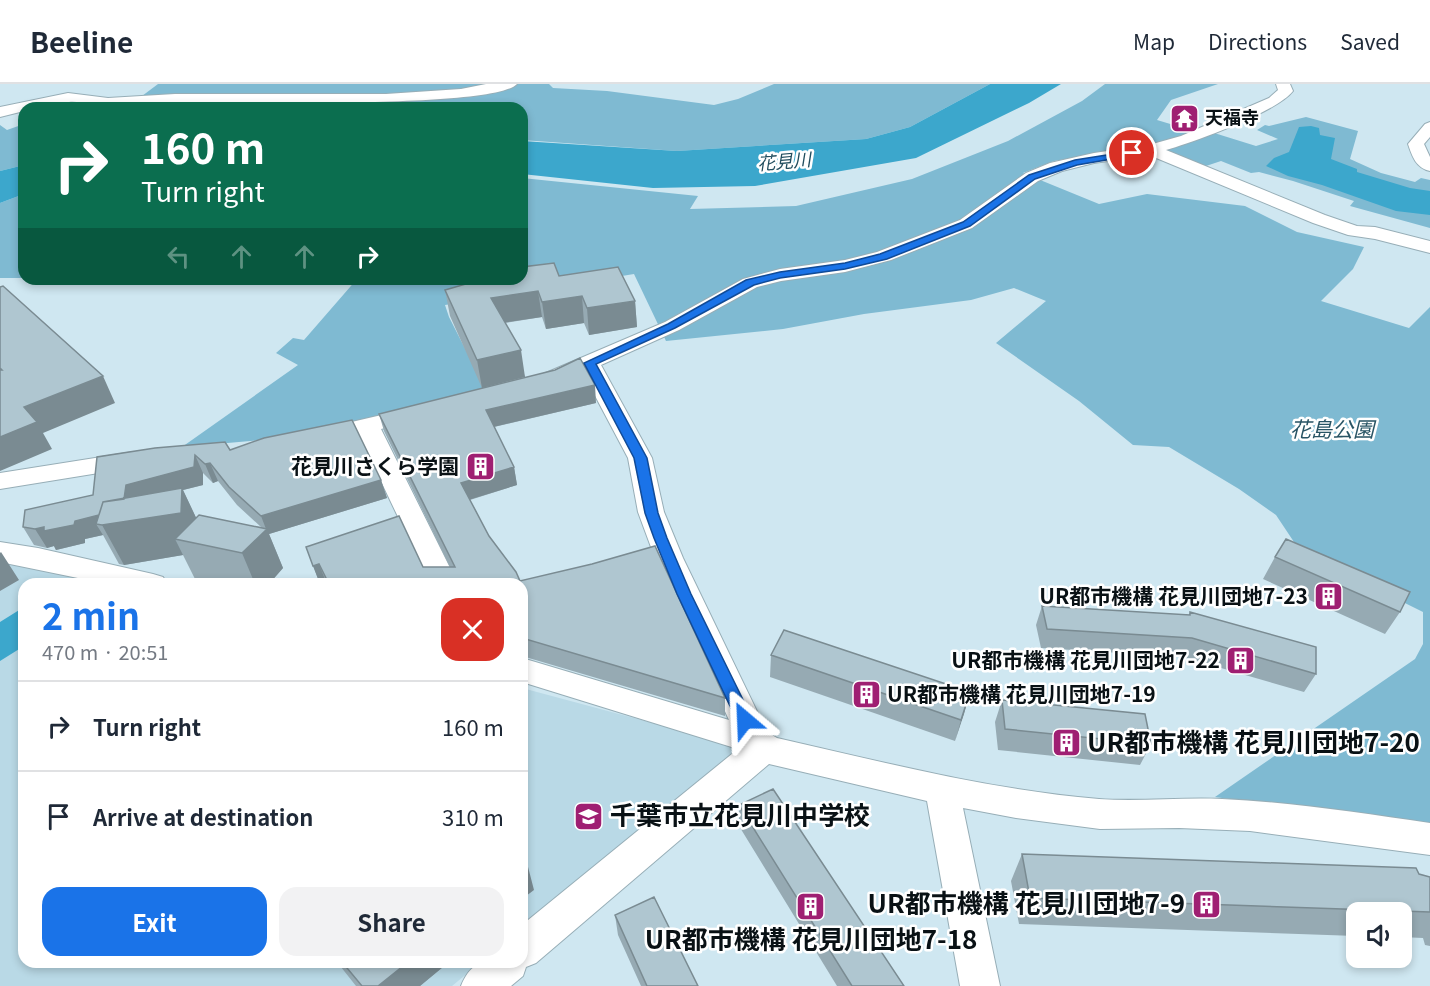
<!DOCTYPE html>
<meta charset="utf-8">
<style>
:root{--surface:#fff;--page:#f2f2f3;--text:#1f2937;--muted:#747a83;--line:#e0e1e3;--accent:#1a73e8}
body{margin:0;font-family:Georgia,"Noto Sans JP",serif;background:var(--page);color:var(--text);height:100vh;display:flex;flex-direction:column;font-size:22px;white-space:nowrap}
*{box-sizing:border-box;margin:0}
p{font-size:20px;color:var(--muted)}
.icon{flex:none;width:33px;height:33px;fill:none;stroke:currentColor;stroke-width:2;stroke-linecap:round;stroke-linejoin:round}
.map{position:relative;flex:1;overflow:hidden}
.side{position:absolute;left:18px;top:494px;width:510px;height:390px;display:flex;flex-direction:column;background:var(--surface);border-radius:18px;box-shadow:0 3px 9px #0003}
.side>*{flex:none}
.banner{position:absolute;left:18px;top:18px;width:510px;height:183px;border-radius:18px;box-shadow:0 3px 9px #0003;background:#0b6e4f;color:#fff;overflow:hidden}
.tools{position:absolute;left:1346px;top:818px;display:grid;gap:12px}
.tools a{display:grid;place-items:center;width:66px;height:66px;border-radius:12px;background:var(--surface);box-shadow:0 3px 9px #0003;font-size:30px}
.pin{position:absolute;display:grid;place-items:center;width:51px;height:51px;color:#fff;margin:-26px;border:3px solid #fff;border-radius:50%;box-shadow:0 2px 6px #0007}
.me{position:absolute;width:66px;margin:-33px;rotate:334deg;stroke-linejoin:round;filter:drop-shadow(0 0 4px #0008)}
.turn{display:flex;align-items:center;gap:21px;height:126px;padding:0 24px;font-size:27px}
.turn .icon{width:78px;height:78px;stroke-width:2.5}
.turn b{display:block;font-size:42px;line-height:51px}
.lanes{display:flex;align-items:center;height:57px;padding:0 24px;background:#0003;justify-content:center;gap:30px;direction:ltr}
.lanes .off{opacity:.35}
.round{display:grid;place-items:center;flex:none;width:63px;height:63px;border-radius:18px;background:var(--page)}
.summary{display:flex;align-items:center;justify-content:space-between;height:102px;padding:0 24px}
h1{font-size:36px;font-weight:700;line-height:45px;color:var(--accent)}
.action{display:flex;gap:12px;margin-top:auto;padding:12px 24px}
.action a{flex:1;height:69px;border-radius:18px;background:var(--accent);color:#fff;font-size:24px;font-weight:700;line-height:69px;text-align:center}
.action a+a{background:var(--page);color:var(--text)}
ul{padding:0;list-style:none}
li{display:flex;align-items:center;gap:18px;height:90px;padding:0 24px;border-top:2px solid var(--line)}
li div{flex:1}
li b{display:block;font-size:22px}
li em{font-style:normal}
header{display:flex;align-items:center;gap:36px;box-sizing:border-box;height:84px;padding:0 30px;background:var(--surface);border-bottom:2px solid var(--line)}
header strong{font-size:28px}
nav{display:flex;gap:33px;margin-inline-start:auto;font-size:21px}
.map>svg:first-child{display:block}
</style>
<header>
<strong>Beeline</strong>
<nav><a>Map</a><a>Directions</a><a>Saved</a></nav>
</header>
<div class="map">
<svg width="1430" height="902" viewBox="0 0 1430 902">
<rect width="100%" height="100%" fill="#cfe7f1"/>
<path fill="#b9d9e6" d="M 0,471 L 135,499 L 24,500 L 24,878 L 481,878 L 452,902 L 0,902 Z
M 522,604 L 742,663 L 522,842 Z"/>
<path fill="#7fbad2" d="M 158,0 L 549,0 L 553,4 L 607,7 L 714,21 L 738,15 L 774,0 L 990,0 L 910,43 L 866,55 L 677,67 L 522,56 L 522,24 L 79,24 L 142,12 Z
M 1105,0 L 1218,0 L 1171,16 L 1157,36 L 1197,48 L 1172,55 L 1211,48 L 1256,62 L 1278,55 L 1257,46 L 1265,41 L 1269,42 L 1306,33 L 1358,47 L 1350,75 L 1381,89 L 1415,98 L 1421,94 L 1430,96 L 1430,144 L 1350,122 L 1354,117 L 1293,97 L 1259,88 L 1251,89 L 1221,77 L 1200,84 L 1135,64 L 1054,77 L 1023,89 L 1099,120 L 1147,110 L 1245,122 L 1297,148 L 1364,163 L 1353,185 L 1321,217 L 1409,244 L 1430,223 L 1430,743 L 1215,713 L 1415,575 L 1423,560 L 1423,528 L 1300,467 L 1276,431 L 1239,405 L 1169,363 L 1133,361 L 1079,317 L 996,259 L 1046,217 L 1014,204 L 971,216 L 864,230 L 783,245 L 666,257 L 634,190 L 445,221 L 449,233 L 487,308 L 283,354 L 182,363 L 298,281 L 276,269 L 293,254 L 304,256 L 357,195 L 522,195 L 522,94 L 698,112 L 690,125 L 796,122 L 912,95 L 1008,57 L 1082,17 Z
M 24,40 L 24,81 L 0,87 L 0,41 L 7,46 Z
M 24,110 L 24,194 L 0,194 L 0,119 Z"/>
<path fill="#3ca7cc" d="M 990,0 L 1061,0 L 1029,19 L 916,74 L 755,102 L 653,104 L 522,90 L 522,57 L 677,67 L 866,55 L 910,43 Z
M 1311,42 L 1319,44 L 1320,51 L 1335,54 L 1331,75 L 1357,85 L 1357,88 L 1410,104 L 1430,107 L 1430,131 L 1396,127 L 1322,101 L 1288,92 L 1266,82 L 1274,74 L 1289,68 L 1299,43 Z
M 24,81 L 24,110 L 0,119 L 0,87 Z
M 24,523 L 24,562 L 0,577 L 0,538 Z"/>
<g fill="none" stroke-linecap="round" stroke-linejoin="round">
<defs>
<path id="minor" d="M 486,0 L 517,0 C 494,25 226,18 178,18 C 155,19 132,22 110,22 C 96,22 82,17 69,18 C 54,18 39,24 24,24 L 24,27 L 0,33 L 0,23 L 68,9 L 108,14 L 175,10 L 386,10 L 461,5 Z
M 1276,0 L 1290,0 L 1293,7 C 1277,28 1194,58 1166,66 L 1325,131 L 1357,142 L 1375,143 L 1430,157 L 1430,169 L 1375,155 L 1348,151 L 1313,139 L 1149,71 L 1094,79 L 1062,87 L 1038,97 L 972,144 L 891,176 L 845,188 L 781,197 L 757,203 L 679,246 L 601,281 L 652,374 L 664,428 L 683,474 L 767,648 L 777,654 C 883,678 990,706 1099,715 C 1140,718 1181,713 1222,715 C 1292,718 1361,729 1430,739 L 1430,771 L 1250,747 L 1179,744 L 1100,745 L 1016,734 L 963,724 L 1000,902 L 960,902 L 927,717 L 769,680 L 536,879 L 526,883 L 523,892 L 511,902 L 461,902 C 474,870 492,878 522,878 L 522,841 L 738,665 L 522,598 L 522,574 L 729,636 L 655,474 L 638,428 L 628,374 L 583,289 L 557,301 L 549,303 L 541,301 L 538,296 L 541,291 L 665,238 L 743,195 L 780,185 L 845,176 L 877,168 L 960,136 L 1026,89 L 1050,79 L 1094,69 L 1149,61 L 1181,52 L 1269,14 L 1278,6 Z
M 1430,38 L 1430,53 L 1424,60 L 1430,73 L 1430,87 C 1416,84 1412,72 1408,60 L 1425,40 Z
M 416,323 L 424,325 L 428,330 L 424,335 L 381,345 L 458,500 L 430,500 L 359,351 L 322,359 L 313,357 L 310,352 L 313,347 Z
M 133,368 L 142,370 L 145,376 L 142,382 L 0,405 L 0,389 Z
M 0,458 L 38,464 L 153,490 L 163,493 L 167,500 L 107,500 L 0,478 Z"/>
</defs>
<use href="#minor" stroke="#97aeb7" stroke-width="2"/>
<use href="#minor" fill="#fff" fill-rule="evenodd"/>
</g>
<path fill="#96aab3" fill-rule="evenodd" d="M 559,192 L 635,217 L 637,243 L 589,251 L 584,239 L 546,245 L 542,233 L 505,239 L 525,293 L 482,304 L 450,232 L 445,206 L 479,196 L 478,195 L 522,195 Z
M 596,319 L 494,343 L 514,383 L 517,401 L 470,416 L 489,452 L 520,497 L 725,614 L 725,632 L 522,572 L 522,500 L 326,500 L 326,498 L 320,500 L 306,463 L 423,483 L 450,483 L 384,347 L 379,330 Z
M 230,366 L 381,396 L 387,414 L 269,450 L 283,484 L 269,500 L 215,500 L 195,495 L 183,471 L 124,481 L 119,480 L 103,451 L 85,455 L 85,459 L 56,466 L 54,462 L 47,464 L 34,461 L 23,443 L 93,411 L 97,373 ZM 203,389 L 213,399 L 218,397 L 237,421 L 261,443 L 196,434 L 183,406 L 203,401 Z
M 1275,473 L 1400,528 L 1385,550 L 1263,495 Z
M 1042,522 L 1189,531 L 1190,528 L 1316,590 L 1304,608 L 1183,573 L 1041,564 L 1036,541 Z
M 771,571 L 970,608 L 955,657 L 770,593 Z
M 1002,616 L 1151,660 L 1140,681 L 998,666 L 995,638 Z
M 739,721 L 904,902 L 837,902 L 739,742 Z
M 1022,770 L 1419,790 L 1430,793 L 1430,862 L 1425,861 L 1423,854 L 1401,853 L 1401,828 L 1356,828 L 1356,852 L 1019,840 L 1011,797 Z
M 615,831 L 698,902 L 641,902 L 618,851 Z
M 337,878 L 449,878 L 420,902 L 356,902 Z"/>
<path fill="#7a8b92" d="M 538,207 L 542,233 L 495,240 L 491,214 Z
M 582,212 L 584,239 L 546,245 L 542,218 Z
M 635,217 L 637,243 L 589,251 L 587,224 Z
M 521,266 L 525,293 L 482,304 L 477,276 Z
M 103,292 L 115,319 L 43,349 L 52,365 L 0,387 L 0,353 L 24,323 Z
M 595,301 L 596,319 L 489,344 L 486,326 Z
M 195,371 L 203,389 L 203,401 L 183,406 L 201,444 L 175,455 L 183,471 L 124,481 L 102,441 L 96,440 L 103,451 L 85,455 L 85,459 L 56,466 L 54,462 L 47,464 L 35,445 L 75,437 L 126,401 Z
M 210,379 L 218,397 L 213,399 L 205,380 Z
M 514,383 L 517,401 L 465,417 L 461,399 Z
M 381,396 L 387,414 L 269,450 L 283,484 L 269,500 L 255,500 L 242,469 L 266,445 L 261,432 Z
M 1,468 L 19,496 L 0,507 L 0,469 Z
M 319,480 L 326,498 L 323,500 L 320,500 L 313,482 Z
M 970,608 L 964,630 L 955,657 L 961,636 Z
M 527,779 L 534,806 L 522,815 L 522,783 Z
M 408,878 L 449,878 L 420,902 L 378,902 Z"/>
<path fill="#afc6d0" stroke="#7a8b92" stroke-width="1.5" d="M 554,179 L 559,192 L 618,183 L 635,217 L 587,224 L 582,212 L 542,218 L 538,207 L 491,214 L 521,266 L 477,276 L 445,206 L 480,196 L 479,195 L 522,195 L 522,183 Z
M 3,202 L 103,292 L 24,323 L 37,338 L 0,353 L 0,286 L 2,286 L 0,284 L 0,203 Z
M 580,274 L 595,301 L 486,326 L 514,383 L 461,399 L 489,452 L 516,488 L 520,497 L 592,480 L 655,462 L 725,614 L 522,554 L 522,500 L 329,500 L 319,480 L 313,482 L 306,463 L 399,432 L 423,483 L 455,483 L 379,330 L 555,286 Z
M 352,336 L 381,396 L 261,432 L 229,403 L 210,379 L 205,380 L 195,371 L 194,383 L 126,401 L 124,415 L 103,418 L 99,431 L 75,437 L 74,441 L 44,447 L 44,443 L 35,445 L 23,443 L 25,426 L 93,411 L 97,373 L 155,364 L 225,358 L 230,366 L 264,354 Z
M 182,404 L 181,429 L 102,441 L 96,440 L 103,418 Z
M 199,431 L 267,445 L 242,469 L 175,455 Z
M 1286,455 L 1410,508 L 1400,528 L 1275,473 Z
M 1042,522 L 1190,531 L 1190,528 L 1316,563 L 1316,590 L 1192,554 L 1047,545 Z
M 784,546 L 970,608 L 961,636 L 771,571 Z
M 1002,616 L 1145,630 L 1151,660 L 1005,645 Z
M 773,705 L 904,902 L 852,902 L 739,721 Z
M 1022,770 L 1416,784 L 1419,790 L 1430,793 L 1430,828 L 1030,814 Z
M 522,774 L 527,779 L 522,783 Z
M 654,813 L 698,902 L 647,902 L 615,831 Z
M 342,878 L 408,878 L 378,902 L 362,902 Z"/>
<path fill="#1a73e8" stroke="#114b97" stroke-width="1.5" d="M 1132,67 L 1135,67 L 1135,71 L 1077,81 L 1035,95 L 970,142 L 887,175 L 845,185 L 780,194 L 754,201 L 675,244 L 596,280 L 647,374 L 658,429 L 667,454 L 691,510 L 753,636 L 751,641 L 745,642 L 739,641 L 677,510 L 654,454 L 645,429 L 634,374 L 584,279 L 668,240 L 746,196 L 780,188 L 845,179 L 880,170 L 963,138 L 1029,91 L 1075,76 Z"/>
<defs>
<symbol id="temple-square" viewBox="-11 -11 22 22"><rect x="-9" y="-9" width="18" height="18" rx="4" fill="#9f1f72" stroke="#fff"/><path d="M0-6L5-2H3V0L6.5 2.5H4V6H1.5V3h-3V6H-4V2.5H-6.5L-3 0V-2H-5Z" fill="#fff"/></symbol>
<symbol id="building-square" viewBox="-11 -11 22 22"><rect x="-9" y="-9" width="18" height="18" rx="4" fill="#9f1f72" stroke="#fff"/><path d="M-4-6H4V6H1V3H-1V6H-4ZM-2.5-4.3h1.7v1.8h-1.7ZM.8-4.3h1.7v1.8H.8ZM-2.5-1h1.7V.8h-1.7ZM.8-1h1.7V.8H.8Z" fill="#fff"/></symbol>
<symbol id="school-square" viewBox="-11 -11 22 22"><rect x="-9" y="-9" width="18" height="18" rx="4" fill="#9f1f72" stroke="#fff"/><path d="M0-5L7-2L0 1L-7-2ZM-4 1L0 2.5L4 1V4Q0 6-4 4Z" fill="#fff"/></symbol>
</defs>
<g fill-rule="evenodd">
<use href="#temple-square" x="1168" y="18" width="33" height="33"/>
<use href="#building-square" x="464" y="366" width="33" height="33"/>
<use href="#building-square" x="1312" y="496" width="33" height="33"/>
<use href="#building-square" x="1224" y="560" width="33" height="33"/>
<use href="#building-square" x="850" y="594" width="33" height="33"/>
<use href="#building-square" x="1050" y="642" width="33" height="33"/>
<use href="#school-square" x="572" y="716" width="33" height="33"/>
<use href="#building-square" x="1190" y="804" width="33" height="33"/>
<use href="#building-square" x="794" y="806" width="33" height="33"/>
</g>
<g text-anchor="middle" stroke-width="5" stroke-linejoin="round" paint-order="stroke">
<g font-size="18" font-weight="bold" fill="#091115" stroke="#fff" text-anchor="start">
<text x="1205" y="40">天福寺</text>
</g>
<g font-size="18" font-style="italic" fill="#224e5f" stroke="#fff">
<text transform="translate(784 78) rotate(-5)" y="6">花見川</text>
</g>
<g font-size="21" font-style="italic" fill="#285465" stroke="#fff">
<text x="1332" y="353">花島公園</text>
</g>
<g font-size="21" font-weight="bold" fill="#091115" stroke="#fff" text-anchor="end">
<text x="459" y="390">花見川さくら学園</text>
<text x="1308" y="520">UR都市機構 花見川団地7-23</text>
<text x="1220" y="584">UR都市機構 花見川団地7-22</text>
<text x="887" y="618" text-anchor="start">UR都市機構 花見川団地7-19</text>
</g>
<g font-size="26" font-weight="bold" fill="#091115" stroke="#fff" text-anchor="start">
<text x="1087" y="668">UR都市機構 花見川団地7-20</text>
<text x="610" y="741">千葉市立花見川中学校</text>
<text x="1185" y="829" text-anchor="end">UR都市機構 花見川団地7-9</text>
<text x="811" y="865" text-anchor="middle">UR都市機構 花見川団地7-18</text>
</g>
</g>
</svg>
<div class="tools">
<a><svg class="icon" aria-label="sound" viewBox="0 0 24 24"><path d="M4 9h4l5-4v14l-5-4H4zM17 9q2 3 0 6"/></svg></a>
</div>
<div class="pin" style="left:1132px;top:69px;background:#d93025"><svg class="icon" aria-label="arrive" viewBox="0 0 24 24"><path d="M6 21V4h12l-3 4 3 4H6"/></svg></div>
<svg class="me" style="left:745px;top:636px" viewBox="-20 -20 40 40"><path d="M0-17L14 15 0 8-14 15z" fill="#1a73e8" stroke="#fff" stroke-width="4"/></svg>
<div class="banner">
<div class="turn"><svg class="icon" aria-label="right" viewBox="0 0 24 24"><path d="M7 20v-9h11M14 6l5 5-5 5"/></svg><div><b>160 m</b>Turn right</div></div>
<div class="lanes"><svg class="icon off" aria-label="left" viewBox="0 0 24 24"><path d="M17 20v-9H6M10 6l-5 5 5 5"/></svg><svg class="icon off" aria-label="ahead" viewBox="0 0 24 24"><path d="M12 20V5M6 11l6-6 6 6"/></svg><svg class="icon off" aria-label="ahead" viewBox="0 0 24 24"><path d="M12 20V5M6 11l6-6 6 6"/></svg><svg class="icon" aria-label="right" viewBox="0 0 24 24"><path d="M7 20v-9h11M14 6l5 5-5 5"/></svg></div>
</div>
<section class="side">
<div class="summary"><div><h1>2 min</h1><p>470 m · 20:51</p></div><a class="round" style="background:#d93025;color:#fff"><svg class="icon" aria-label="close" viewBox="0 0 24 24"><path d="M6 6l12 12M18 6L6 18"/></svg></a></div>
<ul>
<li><svg class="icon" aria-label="right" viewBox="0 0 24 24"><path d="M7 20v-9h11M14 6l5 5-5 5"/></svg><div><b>Turn right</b></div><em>160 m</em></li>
<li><svg class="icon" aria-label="arrive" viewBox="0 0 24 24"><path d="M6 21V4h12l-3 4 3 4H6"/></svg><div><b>Arrive at destination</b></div><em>310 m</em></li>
</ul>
<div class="action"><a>Exit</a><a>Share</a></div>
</section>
</div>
